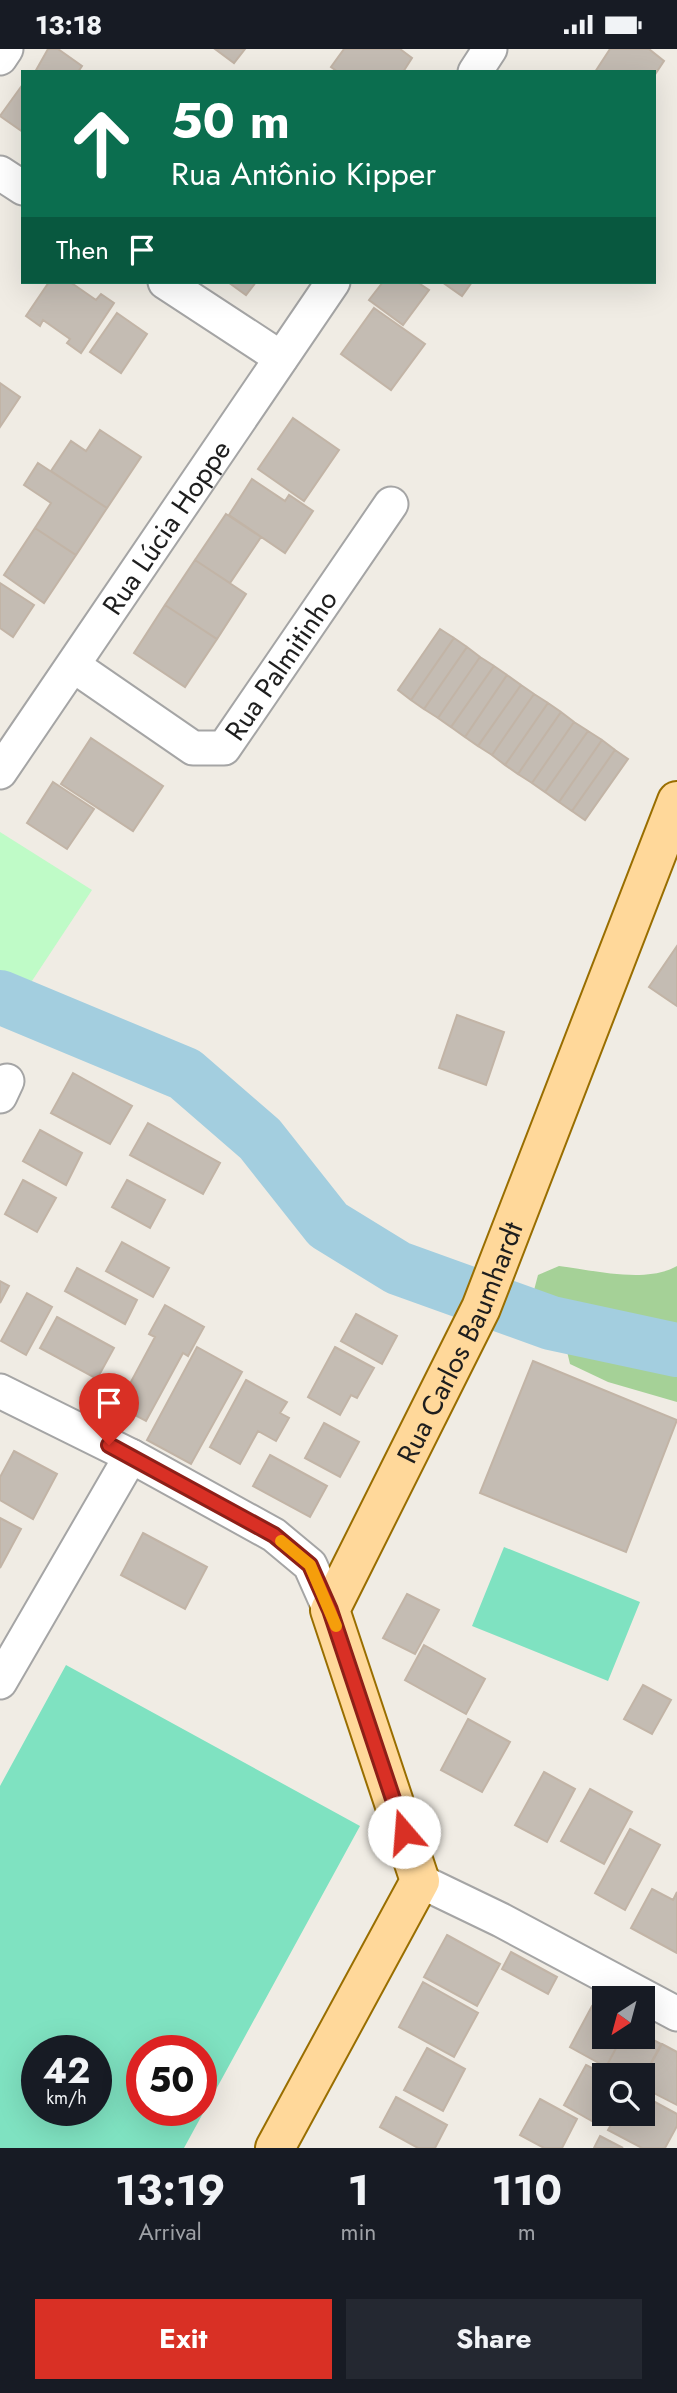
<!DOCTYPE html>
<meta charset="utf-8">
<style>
:root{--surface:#171b24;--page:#242831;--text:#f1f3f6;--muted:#9ea1a6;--accent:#d93025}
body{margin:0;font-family:Jost,sans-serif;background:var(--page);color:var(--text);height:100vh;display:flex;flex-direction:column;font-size:26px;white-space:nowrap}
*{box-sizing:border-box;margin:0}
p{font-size:23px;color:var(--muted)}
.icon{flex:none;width:38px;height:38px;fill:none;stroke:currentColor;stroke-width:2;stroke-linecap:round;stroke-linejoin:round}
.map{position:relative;height:2099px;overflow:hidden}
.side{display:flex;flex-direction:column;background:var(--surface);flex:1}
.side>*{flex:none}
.top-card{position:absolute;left:21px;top:21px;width:635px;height:214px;border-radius:0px;box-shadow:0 7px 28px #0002;background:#0b6e4f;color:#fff;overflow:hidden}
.needle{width:46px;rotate:216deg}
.fabs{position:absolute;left:592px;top:1937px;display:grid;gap:14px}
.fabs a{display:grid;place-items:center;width:63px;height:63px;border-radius:0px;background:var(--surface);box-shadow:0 7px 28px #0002;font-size:35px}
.speed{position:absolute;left:21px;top:1986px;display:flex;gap:14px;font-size:35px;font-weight:700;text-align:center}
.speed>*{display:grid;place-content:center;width:91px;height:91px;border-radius:50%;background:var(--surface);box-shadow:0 7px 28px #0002;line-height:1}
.speed small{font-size:18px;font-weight:400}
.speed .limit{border:10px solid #d22;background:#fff;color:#111}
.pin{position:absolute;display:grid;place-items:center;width:60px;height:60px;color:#fff;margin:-72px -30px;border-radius:50% 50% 50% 0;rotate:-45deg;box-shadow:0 0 7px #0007}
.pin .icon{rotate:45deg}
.me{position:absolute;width:77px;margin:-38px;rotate:342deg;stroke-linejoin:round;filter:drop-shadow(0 0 5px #0008)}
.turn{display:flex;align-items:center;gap:24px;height:147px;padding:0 35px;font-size:32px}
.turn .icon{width:91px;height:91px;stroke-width:2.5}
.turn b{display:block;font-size:49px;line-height:60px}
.then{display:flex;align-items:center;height:66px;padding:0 35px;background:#0003;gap:14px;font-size:26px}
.eta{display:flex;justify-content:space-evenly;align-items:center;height:119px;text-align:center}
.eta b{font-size:42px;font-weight:700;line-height:49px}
.button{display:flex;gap:14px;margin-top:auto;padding:14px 35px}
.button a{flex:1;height:80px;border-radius:0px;background:var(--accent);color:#fff;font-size:28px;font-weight:700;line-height:80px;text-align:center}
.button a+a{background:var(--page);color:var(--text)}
.status{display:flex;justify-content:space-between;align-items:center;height:49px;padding:0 35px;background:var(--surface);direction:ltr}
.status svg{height:19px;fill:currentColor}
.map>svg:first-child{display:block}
</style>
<div class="status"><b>13:18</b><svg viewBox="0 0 49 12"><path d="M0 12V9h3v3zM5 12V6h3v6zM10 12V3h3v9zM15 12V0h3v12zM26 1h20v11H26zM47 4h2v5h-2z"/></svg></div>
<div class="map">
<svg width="677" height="2099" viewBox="0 0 677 2099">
<rect width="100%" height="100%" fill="#f0ece4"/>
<path fill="#a5d197" d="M 559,1217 C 593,1221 646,1235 677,1217 L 677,1353 L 608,1333 L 570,1315 L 565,1294 L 567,1273 L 533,1245 L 538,1226 Z"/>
<path fill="#bffbc7" d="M 0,783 L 92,841 L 24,944 L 0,943 Z"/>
<path fill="#7fe2c1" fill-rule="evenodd" d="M 504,1498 L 640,1553 L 608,1632 L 472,1577 Z
M 66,1616 L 360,1777 L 184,2099 L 0,2099 L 0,1737 ZM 37,2002 L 96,2002 L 96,2062 L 37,2062 ZM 142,2002 L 201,2002 L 201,2062 L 142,2062 Z"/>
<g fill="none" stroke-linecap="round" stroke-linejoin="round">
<path stroke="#a3cedf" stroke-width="54" d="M 0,948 L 185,1025 L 260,1090 L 328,1176 L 398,1219 L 551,1274 L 677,1301"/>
</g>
<path fill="#c4bcb3" stroke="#c2b4a6" stroke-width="2" d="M 48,0 L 58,0 L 82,17 L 78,23 L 35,23 Z
M 215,0 L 245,0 L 234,14 Z
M 344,0 L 400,0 L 412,9 L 403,23 L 338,23 L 331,18 Z
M 610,0 L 649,0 L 664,12 L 654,27 L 654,23 L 595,23 Z
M 23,35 L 23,83 L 0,67 Z
M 49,233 L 70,233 L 96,251 L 101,245 L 114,254 L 81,304 L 67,294 L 70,290 L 43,271 L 40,277 L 26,267 Z
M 228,233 L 256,233 L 246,246 Z
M 383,233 L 417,233 L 429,241 L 403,276 L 369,251 Z
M 442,233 L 472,233 L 462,247 Z
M 374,259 L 425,295 L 391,341 L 341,305 Z
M 117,264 L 147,285 L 121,324 L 90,303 Z
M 0,334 L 20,348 L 0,378 Z
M 293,369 L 339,401 L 304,452 L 258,420 Z
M 100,381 L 141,408 L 107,459 L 51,422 L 71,392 L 86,402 Z
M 38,414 L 107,459 L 76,506 L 35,479 L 51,454 L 24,436 Z
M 252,430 L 285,452 L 289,446 L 313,462 L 285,504 L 229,466 Z
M 226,465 L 261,488 L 230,534 L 195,511 Z
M 35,479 L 76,506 L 44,554 L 4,526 Z
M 195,511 L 246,545 L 217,590 L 165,556 Z
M 0,534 L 34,556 L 13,588 L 0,579 Z
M 165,556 L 217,590 L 185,638 L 134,604 Z
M 440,580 L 454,589 L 411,651 L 398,641 Z
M 454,589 L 467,598 L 424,660 L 411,651 Z
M 467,598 L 480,608 L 438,669 L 424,660 Z
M 480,608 L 494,617 L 451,678 L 438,669 Z
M 494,617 L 507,626 L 465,688 L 451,678 Z
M 507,626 L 521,636 L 478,697 L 465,688 Z
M 521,636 L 534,645 L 492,706 L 478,697 Z
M 534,645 L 548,654 L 505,716 L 492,706 Z
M 548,654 L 561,663 L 518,725 L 505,716 Z
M 561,663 L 574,673 L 532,734 L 518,725 Z
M 574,673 L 588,682 L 545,743 L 532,734 Z
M 588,682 L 602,691 L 559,753 L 545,743 Z
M 91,689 L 163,737 L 133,782 L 61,735 Z
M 602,691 L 615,701 L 572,762 L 559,753 Z
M 615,701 L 628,710 L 585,771 L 572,762 Z
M 53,733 L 94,760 L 67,800 L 27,774 Z
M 677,897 L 677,957 L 649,938 Z
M 457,966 L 504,983 L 486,1036 L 439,1019 Z
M 73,1024 L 132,1057 L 110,1095 L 51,1064 Z
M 148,1074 L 220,1114 L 203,1145 L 130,1106 Z
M 40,1081 L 82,1104 L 66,1136 L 23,1112 Z
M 23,1131 L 56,1149 L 37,1183 L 5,1165 Z
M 127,1131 L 165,1151 L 150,1179 L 112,1158 Z
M 122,1193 L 169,1219 L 153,1248 L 106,1222 Z
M 77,1219 L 137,1251 L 125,1275 L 65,1242 Z
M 0,1232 L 9,1237 L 0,1254 Z
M 27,1244 L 52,1258 L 26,1306 L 1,1292 Z
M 165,1256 L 204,1278 L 188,1307 L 183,1304 L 146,1372 L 118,1357 L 155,1288 L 149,1285 Z
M 356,1265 L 397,1287 L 382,1315 L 341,1292 Z
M 57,1268 L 114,1299 L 97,1330 L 40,1299 Z
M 197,1298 L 242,1323 L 191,1415 L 147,1391 Z
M 335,1298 L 374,1319 L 357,1349 L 351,1346 L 340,1366 L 308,1348 Z
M 533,1312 L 677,1371 L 626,1503 L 480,1444 Z
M 246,1331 L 287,1353 L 280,1364 L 289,1369 L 276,1392 L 258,1382 L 240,1415 L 210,1398 Z
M 324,1374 L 359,1393 L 340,1428 L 305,1409 Z
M 14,1402 L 57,1425 L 33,1470 L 0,1451 L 0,1428 Z
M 270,1406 L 327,1437 L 310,1468 L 253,1437 Z
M 0,1469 L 21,1480 L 0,1519 Z
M 143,1484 L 207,1518 L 185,1560 L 121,1526 Z
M 407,1545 L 439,1561 L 415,1605 L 383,1589 Z
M 424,1596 L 485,1630 L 466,1665 L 405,1631 Z
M 643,1636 L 671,1651 L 652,1685 L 624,1670 Z
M 468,1670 L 510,1693 L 482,1743 L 441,1721 Z
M 544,1723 L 575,1740 L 547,1793 L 515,1776 Z
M 590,1740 L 632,1763 L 604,1815 L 561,1792 Z
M 630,1780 L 660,1796 L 625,1861 L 595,1844 Z
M 652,1840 L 673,1851 L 677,1843 L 677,1904 L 631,1879 Z
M 447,1886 L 500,1915 L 477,1957 L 424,1928 Z
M 511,1903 L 557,1928 L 548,1945 L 502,1920 Z
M 423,1933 L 478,1964 L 454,2008 L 399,1978 Z
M 592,1957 L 604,1963 L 604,1988 L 622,1988 L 606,2018 L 570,1998 Z
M 642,1985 L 661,1995 L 642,2031 L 642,2026 L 622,2026 L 606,2018 L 622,1988 L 642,1988 Z
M 662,1995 L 677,2003 L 677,2056 L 642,2038 L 642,2031 Z
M 427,1999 L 465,2020 L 443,2062 L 404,2041 Z
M 586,2016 L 606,2026 L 604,2063 L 597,2075 L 564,2056 Z
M 642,2046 L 677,2065 L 677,2077 L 665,2099 L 642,2099 L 608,2081 L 617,2065 L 642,2065 Z
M 396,2048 L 447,2076 L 435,2099 L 418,2099 L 380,2078 Z
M 540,2050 L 577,2070 L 562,2099 L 544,2099 L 520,2086 Z
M 600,2087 L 623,2099 L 594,2099 Z"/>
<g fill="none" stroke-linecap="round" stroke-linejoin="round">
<defs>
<g id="minor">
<path d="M 0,9 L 6,0"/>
<path d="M 475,23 L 490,0"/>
<path d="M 0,124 L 23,139"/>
<path d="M 165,233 L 281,309"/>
<path id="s1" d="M 74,617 L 193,699 L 224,699 L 391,455"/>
<path id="s2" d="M 0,723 L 333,233"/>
<path d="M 0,1047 L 7,1032"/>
<path d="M 0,1342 L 131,1407 L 274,1486 L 310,1516 L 330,1561"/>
<path d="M 0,1633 L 131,1407"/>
<path d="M 420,1832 L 501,1871 L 677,1965"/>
</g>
<g id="major">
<path id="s3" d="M 275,2099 L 420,1832 L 330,1561 L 481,1259 L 677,752"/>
</g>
</defs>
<use href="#minor" stroke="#a5a5a5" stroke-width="37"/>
<use href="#major" stroke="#996e00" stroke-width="42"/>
<use href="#minor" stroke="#fff" stroke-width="33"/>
<use href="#major" stroke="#ffd89a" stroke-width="38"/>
</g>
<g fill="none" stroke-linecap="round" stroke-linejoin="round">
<defs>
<path id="route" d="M 109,1396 L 274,1486 L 310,1516 L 330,1561 L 404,1783"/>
</defs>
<use href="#route" stroke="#8d1f18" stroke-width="18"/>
<use href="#route" stroke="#d93025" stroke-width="12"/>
<path stroke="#f59e0b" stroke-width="12" d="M 281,1492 L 310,1516 L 336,1577"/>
</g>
<g text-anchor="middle" stroke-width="5" stroke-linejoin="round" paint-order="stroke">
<g font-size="28" fill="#1e1e1e" stroke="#fff">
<text dy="10" stroke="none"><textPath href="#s2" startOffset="296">Rua Lúcia Hoppe</textPath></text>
<text dy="10" stroke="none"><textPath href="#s1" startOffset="276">Rua Palmitinho</textPath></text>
<text dy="10" stroke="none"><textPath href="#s3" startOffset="887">Rua Carlos Baumhardt</textPath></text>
</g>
</g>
</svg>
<div class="fabs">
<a><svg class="needle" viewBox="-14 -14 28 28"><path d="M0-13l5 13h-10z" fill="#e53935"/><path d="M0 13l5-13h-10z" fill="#9ea1a6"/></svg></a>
<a><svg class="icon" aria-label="search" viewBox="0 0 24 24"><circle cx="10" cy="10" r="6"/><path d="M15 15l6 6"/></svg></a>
</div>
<div class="speed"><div>42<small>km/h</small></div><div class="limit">50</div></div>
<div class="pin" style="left:109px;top:1396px;background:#d93025"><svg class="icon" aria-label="arrive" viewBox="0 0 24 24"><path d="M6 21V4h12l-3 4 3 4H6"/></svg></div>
<svg class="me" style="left:404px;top:1783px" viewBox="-20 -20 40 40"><circle r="19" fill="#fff"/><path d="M0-13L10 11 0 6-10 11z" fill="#d93025"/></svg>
<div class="top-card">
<div class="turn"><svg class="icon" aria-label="ahead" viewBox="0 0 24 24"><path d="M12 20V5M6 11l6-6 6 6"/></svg><div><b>50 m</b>Rua Antônio Kipper</div></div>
<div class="then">Then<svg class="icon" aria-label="arrive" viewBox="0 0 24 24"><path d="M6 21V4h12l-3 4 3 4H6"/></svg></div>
</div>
</div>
<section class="side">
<div class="eta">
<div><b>13:19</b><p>Arrival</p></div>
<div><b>1</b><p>min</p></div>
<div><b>110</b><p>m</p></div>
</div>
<div class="button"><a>Exit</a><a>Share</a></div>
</section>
